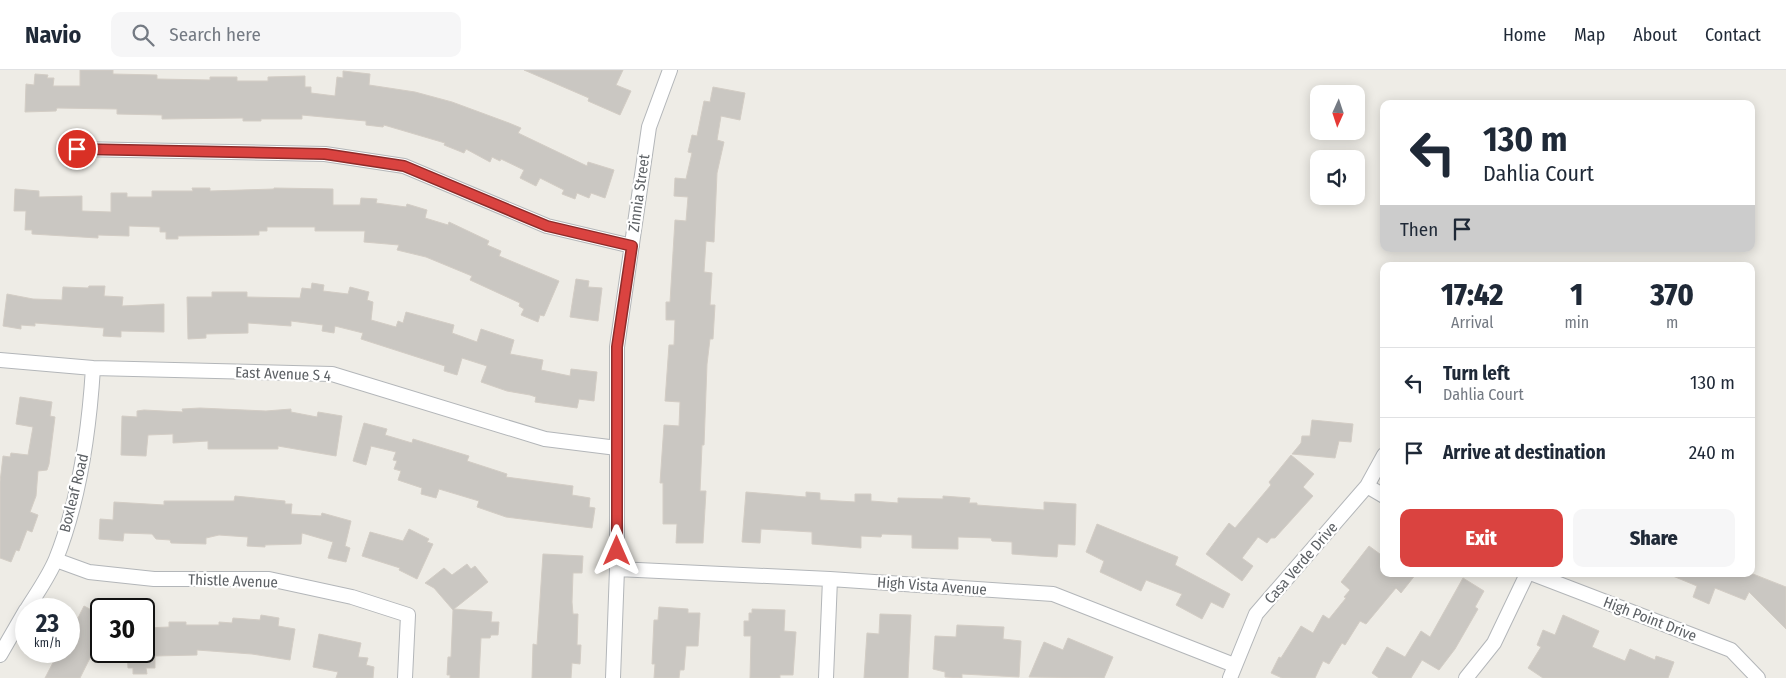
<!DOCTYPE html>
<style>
:root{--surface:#fff;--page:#f6f6f7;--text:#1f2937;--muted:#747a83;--line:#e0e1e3;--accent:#da4340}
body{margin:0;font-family:"Fira Sans Condensed",sans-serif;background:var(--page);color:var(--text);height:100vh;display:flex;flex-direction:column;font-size:19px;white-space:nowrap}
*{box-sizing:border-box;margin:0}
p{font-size:16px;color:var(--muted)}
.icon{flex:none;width:28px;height:28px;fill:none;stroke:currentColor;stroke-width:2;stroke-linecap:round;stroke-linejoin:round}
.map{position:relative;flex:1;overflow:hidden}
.side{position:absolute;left:1380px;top:192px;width:375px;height:315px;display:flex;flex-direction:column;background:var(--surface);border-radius:10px;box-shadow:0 2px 12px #0003}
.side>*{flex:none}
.hud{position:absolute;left:1380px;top:30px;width:375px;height:152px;border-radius:10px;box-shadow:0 2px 12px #0003;background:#fff;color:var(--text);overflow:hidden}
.needle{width:32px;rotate:183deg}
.fabs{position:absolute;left:1310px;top:15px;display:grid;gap:10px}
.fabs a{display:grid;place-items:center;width:55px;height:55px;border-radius:10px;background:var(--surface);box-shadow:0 2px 12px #0003;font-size:25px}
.speed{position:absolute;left:15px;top:528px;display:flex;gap:10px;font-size:25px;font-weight:700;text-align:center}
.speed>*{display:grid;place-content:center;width:65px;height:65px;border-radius:50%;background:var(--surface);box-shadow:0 2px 12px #0003;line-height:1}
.speed small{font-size:12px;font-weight:400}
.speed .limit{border:2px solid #111;border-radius:8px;background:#fff;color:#111}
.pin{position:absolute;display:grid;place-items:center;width:42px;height:42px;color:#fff;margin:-21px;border:2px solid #fff;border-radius:50%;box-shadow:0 1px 5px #0007}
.me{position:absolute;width:55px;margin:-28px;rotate:0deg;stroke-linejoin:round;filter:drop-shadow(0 0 4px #0008)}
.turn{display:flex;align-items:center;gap:18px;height:105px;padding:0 20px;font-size:22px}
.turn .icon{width:65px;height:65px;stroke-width:2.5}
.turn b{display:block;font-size:35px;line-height:42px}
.then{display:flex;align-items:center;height:48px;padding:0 20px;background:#0003;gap:10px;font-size:19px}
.eta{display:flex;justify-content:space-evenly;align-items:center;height:85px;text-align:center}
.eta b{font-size:30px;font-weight:800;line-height:35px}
.primary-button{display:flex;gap:10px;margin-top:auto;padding:10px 20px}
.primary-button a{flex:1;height:58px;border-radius:10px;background:var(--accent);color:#fff;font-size:20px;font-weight:800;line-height:58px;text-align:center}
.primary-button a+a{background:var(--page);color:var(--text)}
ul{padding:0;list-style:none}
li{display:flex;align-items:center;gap:15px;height:70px;padding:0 20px;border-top:1px solid var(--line)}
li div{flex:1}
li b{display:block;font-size:19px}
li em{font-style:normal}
header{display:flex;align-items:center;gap:30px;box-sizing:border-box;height:70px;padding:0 25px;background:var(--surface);border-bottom:1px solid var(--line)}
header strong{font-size:24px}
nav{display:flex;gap:28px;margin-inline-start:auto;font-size:18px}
.search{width:350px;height:45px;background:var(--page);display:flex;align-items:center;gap:12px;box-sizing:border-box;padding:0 18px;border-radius:10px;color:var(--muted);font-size:19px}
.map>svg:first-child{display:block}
</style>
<header>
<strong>Navio</strong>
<div class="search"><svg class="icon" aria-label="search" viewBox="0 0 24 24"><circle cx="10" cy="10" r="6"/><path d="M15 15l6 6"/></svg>Search here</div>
<nav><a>Home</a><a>Map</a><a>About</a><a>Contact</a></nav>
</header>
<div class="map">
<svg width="1786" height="608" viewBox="0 0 1786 608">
<rect width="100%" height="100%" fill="#eeece6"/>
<path fill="#cac7c2" stroke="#d3cdc5" d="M 80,0 L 113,0 L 113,4 L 157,5 L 157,9 L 210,10 L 210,7 L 237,7 L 237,11 L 268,11 L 268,7 L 305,6 L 305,17 L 311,17 L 311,23 L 335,26 L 337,7 L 343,8 L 343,1 L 370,4 L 369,15 L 415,22 L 452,32 L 509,53 L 521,58 L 518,63 L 587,96 L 588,92 L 614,100 L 605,128 L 591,123 L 589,128 L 577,123 L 575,129 L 562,124 L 564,120 L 540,108 L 536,116 L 520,108 L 524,100 L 501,89 L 500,91 L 492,87 L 490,92 L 466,79 L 464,83 L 444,75 L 445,73 L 384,55 L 383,57 L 366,55 L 366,51 L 302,45 L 302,49 L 261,49 L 261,51 L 243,51 L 243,48 L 162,49 L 162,45 L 117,44 L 117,39 L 57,38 L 56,41 L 25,42 L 26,14 L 34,15 L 35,4 L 48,5 L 47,8 L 54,8 L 53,16 L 80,16 Z
M 524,0 L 623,0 L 616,15 L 631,21 L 620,45 L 588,31 L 589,28 Z
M 713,17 L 745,23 L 740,50 L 721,46 L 717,70 L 724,72 L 717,103 L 714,172 L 706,171 L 704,202 L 712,203 L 710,235 L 715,235 L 713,269 L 710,269 L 707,294 L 704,375 L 702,375 L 700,421 L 706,421 L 703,473 L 676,473 L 677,454 L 663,454 L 663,413 L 660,413 L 664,355 L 679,356 L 680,332 L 665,331 L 669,275 L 674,275 L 675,250 L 666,250 L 666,232 L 670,232 L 675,150 L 686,151 L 688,127 L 674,126 L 675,108 L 686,109 L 692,83 L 688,82 L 692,65 L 697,66 L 704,31 L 710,32 Z
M 192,118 L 210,118 L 210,121 L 274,119 L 274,118 L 333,119 L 333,135 L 360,135 L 361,128 L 377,129 L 376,133 L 406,137 L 407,134 L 427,140 L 425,148 L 448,155 L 449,152 L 489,171 L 487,175 L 501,181 L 499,186 L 559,211 L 544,246 L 540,245 L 538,252 L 521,245 L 524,239 L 519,236 L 520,233 L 470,210 L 472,206 L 426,187 L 397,180 L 399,175 L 364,172 L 365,161 L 315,161 L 315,157 L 267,157 L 267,161 L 259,161 L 259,165 L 178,166 L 178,169 L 166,169 L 166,162 L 160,162 L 160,157 L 129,156 L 129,166 L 98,165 L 98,168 L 32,164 L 32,160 L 25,160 L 26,141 L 14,141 L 15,119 L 39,121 L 39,127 L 82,126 L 82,141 L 111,142 L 111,123 L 127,123 L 127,127 L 152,127 L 152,121 L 193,121 Z
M 576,209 L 589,211 L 588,217 L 602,218 L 598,251 L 570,247 Z
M 312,213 L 324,215 L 323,221 L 348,224 L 350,217 L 369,222 L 367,230 L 373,232 L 371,250 L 396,257 L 398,251 L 403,253 L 406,242 L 454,255 L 452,263 L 477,272 L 481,259 L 514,270 L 510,284 L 543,290 L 541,300 L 570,306 L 571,299 L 597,302 L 594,331 L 579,329 L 577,338 L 535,332 L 536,327 L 530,325 L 507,321 L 481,312 L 487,296 L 462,288 L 457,305 L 444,301 L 445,296 L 361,269 L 363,263 L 335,256 L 334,263 L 322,261 L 323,255 L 291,251 L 291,256 L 248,253 L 248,263 L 206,264 L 206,268 L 188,269 L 187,227 L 212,227 L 212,222 L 247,222 L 247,227 L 300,228 L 302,218 L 311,219 Z
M 89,216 L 105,216 L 104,226 L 123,227 L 122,236 L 164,234 L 164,262 L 121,261 L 121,267 L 103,266 L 104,258 L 35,253 L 35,256 L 21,255 L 21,259 L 3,256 L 7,224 L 33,229 L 62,230 L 63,217 L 88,218 Z
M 20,327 L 52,332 L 50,346 L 55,347 L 49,394 L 47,400 L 38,401 L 36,426 L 30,442 L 38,445 L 32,462 L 27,460 L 19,481 L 16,480 L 11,492 L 0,488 L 0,412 L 3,386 L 10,387 L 11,383 L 28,385 L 33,357 L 16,354 Z
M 200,338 L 266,341 L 291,339 L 291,342 L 317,347 L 318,342 L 342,346 L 336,386 L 278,376 L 278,379 L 208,379 L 208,371 L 173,373 L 173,364 L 148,365 L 146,386 L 121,385 L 122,346 L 137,347 L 137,341 L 144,340 L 183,342 L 182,339 Z
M 1312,350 L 1353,354 L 1351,372 L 1339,371 L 1335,388 L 1292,384 L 1301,373 L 1302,366 L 1310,366 Z
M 364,353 L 387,359 L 385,365 L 412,373 L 413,369 L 469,386 L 467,391 L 507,404 L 506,407 L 573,416 L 572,425 L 590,428 L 589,437 L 595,438 L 592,458 L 506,447 L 477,437 L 479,431 L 439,419 L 436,428 L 421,424 L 422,418 L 398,410 L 401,401 L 394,399 L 397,391 L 393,390 L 396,382 L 371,376 L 366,395 L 353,391 Z
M 1291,385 L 1314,404 L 1303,417 L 1313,426 L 1275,468 L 1271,468 L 1267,473 L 1258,467 L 1242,488 L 1253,496 L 1242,511 L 1206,484 L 1229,453 L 1235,458 L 1271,415 L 1269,412 Z
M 746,422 L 806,427 L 806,422 L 820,423 L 820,430 L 855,432 L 855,424 L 871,424 L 871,431 L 898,433 L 898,428 L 943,429 L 943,426 L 970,428 L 969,433 L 977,433 L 977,435 L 1044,440 L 1044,432 L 1076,434 L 1075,475 L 1058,474 L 1057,487 L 1039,486 L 1012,484 L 1012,472 L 992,471 L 991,468 L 958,467 L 958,479 L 912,478 L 912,465 L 882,464 L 881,467 L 861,466 L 861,478 L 812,474 L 812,462 L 761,459 L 760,473 L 742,472 Z
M 235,426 L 285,431 L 285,434 L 292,434 L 291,444 L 321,446 L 322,443 L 351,451 L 345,476 L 350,478 L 346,492 L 328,488 L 333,472 L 302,463 L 301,474 L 265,475 L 265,477 L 247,476 L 248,467 L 219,465 L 206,468 L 206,474 L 171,473 L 170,470 L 156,469 L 152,464 L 124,463 L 123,471 L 99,469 L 100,449 L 113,450 L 114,432 L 164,435 L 164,431 L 234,431 Z
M 1097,454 L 1178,487 L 1175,495 L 1230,524 L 1223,538 L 1211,532 L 1202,549 L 1176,535 L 1182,524 L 1146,510 L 1141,521 L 1100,502 L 1104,491 L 1086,482 Z
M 409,459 L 429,469 L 427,472 L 433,474 L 417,509 L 399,500 L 400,498 L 362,486 L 370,462 L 403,471 Z
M 1369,476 L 1384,487 L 1384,504 L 1416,504 L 1401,523 L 1396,518 L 1366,554 L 1360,551 L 1345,575 L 1342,573 L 1329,594 L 1323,591 L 1315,608 L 1282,608 L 1271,603 L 1279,587 L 1281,588 L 1301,556 L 1313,563 L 1323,545 L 1329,549 L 1346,528 L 1344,527 L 1350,520 L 1341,512 Z
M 543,484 L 583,486 L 582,503 L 573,503 L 572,532 L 573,544 L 578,544 L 577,575 L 581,575 L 580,594 L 572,593 L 571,608 L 532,608 L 533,574 L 537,575 Z
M 467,494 L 471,499 L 475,496 L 488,512 L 454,539 L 492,542 L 491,552 L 499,552 L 498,565 L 491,565 L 490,568 L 481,568 L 479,608 L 450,608 L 450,605 L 447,605 L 448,587 L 451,587 L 453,540 L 434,518 L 425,513 L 444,498 L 452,505 Z
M 1668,504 L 1753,504 L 1786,517 L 1786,559 L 1749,522 L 1745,530 L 1715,518 L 1709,534 L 1693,527 L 1697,516 Z
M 1463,508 L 1484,521 L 1475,537 L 1478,539 L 1455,579 L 1439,600 L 1422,590 L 1411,608 L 1379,608 L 1372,603 L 1387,577 L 1405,587 L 1421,561 L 1430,567 Z
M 84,536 L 101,545 L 101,576 L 97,574 L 80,608 L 45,608 L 59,581 L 69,581 L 69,543 L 78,548 Z
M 659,537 L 688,539 L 688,543 L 700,543 L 698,576 L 686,576 L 684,600 L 680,600 L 679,608 L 654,608 L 655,594 L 652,594 L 654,550 L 658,550 Z
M 752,539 L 785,540 L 784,561 L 796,562 L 793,605 L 780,605 L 780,608 L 750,608 L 751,566 L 744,566 L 744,551 L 749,551 L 749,543 L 752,543 Z
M 880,544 L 911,545 L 908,608 L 864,608 L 867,563 L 879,564 Z
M 261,545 L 279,548 L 278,556 L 295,559 L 290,590 L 252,584 L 197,580 L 197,585 L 155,586 L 155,598 L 146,598 L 147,604 L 133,604 L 133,598 L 128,598 L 127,581 L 144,581 L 144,558 L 169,557 L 169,552 L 186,552 L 186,555 L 219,555 L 219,552 L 232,553 L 233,548 L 260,550 Z
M 1563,545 L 1599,561 L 1592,577 L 1625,591 L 1630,579 L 1655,590 L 1656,586 L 1674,592 L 1668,608 L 1543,608 L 1528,598 L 1541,577 L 1537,575 L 1543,560 L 1555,565 Z
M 957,555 L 1004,557 L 1003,569 L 1021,571 L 1019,607 L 962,604 L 962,608 L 945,607 L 945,602 L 933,599 L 935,566 L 956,567 Z
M 319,564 L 361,573 L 358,587 L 368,588 L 366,595 L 374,597 L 373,608 L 336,608 L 338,602 L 313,597 Z
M 1068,568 L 1113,587 L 1104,608 L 1029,607 L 1044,572 L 1063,580 Z"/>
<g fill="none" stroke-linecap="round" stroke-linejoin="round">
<defs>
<path id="minor" d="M 77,79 L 325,84 L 404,96 L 547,156 L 632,176
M 0,290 L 93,298 L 332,304 L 545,369 L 617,378
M 1367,416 L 1384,426
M 56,490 L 89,502 L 154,509 L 269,509 L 352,527 L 408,545 L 405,608
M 617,499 L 830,509 L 1053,524 L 1234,595
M 1533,504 L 1731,580 L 1758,608
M 27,539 C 37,523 49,506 56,489 C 80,429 89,362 93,298
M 0,585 L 26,540
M 613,608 L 617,499 L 617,277 L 649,57 L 670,0
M 826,608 L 830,509
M 1230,608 L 1256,544 L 1367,416 L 1384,385
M 1466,608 L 1494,573 L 1527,504"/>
</defs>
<use href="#minor" stroke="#b3b6b9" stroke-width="16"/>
<use href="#minor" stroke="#fff" stroke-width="14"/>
</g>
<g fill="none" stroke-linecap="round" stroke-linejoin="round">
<defs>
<path id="route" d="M 77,79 L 325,84 L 404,96 L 547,156 L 632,176 L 617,277 L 617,481"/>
</defs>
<use href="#route" stroke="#8e2c2a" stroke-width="12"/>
<use href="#route" stroke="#da4340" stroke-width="9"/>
</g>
<g text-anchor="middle" stroke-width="4.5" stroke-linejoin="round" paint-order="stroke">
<g font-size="15" fill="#5d6165" stroke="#fff">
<text transform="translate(639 123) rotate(-82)" y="5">Zinnia Street</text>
<text transform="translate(283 304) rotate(2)" y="5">East Avenue S 4</text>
<text transform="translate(74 423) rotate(-76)" y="5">Boxleaf Road</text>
<text transform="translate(1301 493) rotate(-49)" y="5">Casa Verde Drive</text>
<text transform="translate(233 511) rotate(2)" y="5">Thistle Avenue</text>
<text transform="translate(932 516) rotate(4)" y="5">High Vista Avenue</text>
<text transform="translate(1650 549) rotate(21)" y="5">High Point Drive</text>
</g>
</g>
</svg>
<div class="fabs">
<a><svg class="needle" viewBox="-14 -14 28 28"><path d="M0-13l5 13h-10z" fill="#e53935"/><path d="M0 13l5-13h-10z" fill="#747a83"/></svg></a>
<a><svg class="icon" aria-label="sound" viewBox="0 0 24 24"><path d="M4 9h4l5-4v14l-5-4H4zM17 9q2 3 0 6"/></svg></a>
</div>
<div class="speed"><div>23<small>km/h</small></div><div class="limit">30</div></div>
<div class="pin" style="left:77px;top:79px;background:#d93025"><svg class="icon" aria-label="arrive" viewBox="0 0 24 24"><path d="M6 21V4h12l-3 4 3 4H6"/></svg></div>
<svg class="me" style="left:617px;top:481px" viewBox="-20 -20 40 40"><path d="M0-17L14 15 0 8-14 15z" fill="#da4340" stroke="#fff" stroke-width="4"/></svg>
<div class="hud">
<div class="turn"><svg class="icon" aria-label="left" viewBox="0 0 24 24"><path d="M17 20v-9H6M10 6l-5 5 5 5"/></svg><div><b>130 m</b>Dahlia Court</div></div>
<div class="then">Then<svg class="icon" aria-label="arrive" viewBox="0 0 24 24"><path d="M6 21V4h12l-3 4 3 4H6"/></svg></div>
</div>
<section class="side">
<div class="eta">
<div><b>17:42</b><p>Arrival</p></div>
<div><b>1</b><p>min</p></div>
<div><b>370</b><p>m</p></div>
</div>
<ul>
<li><svg class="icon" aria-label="left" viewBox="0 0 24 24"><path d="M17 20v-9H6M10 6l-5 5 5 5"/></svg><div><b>Turn left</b><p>Dahlia Court</p></div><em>130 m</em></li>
<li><svg class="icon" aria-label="arrive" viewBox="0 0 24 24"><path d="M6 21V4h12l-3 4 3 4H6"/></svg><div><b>Arrive at destination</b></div><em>240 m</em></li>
</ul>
<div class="primary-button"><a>Exit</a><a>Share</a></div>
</section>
</div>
